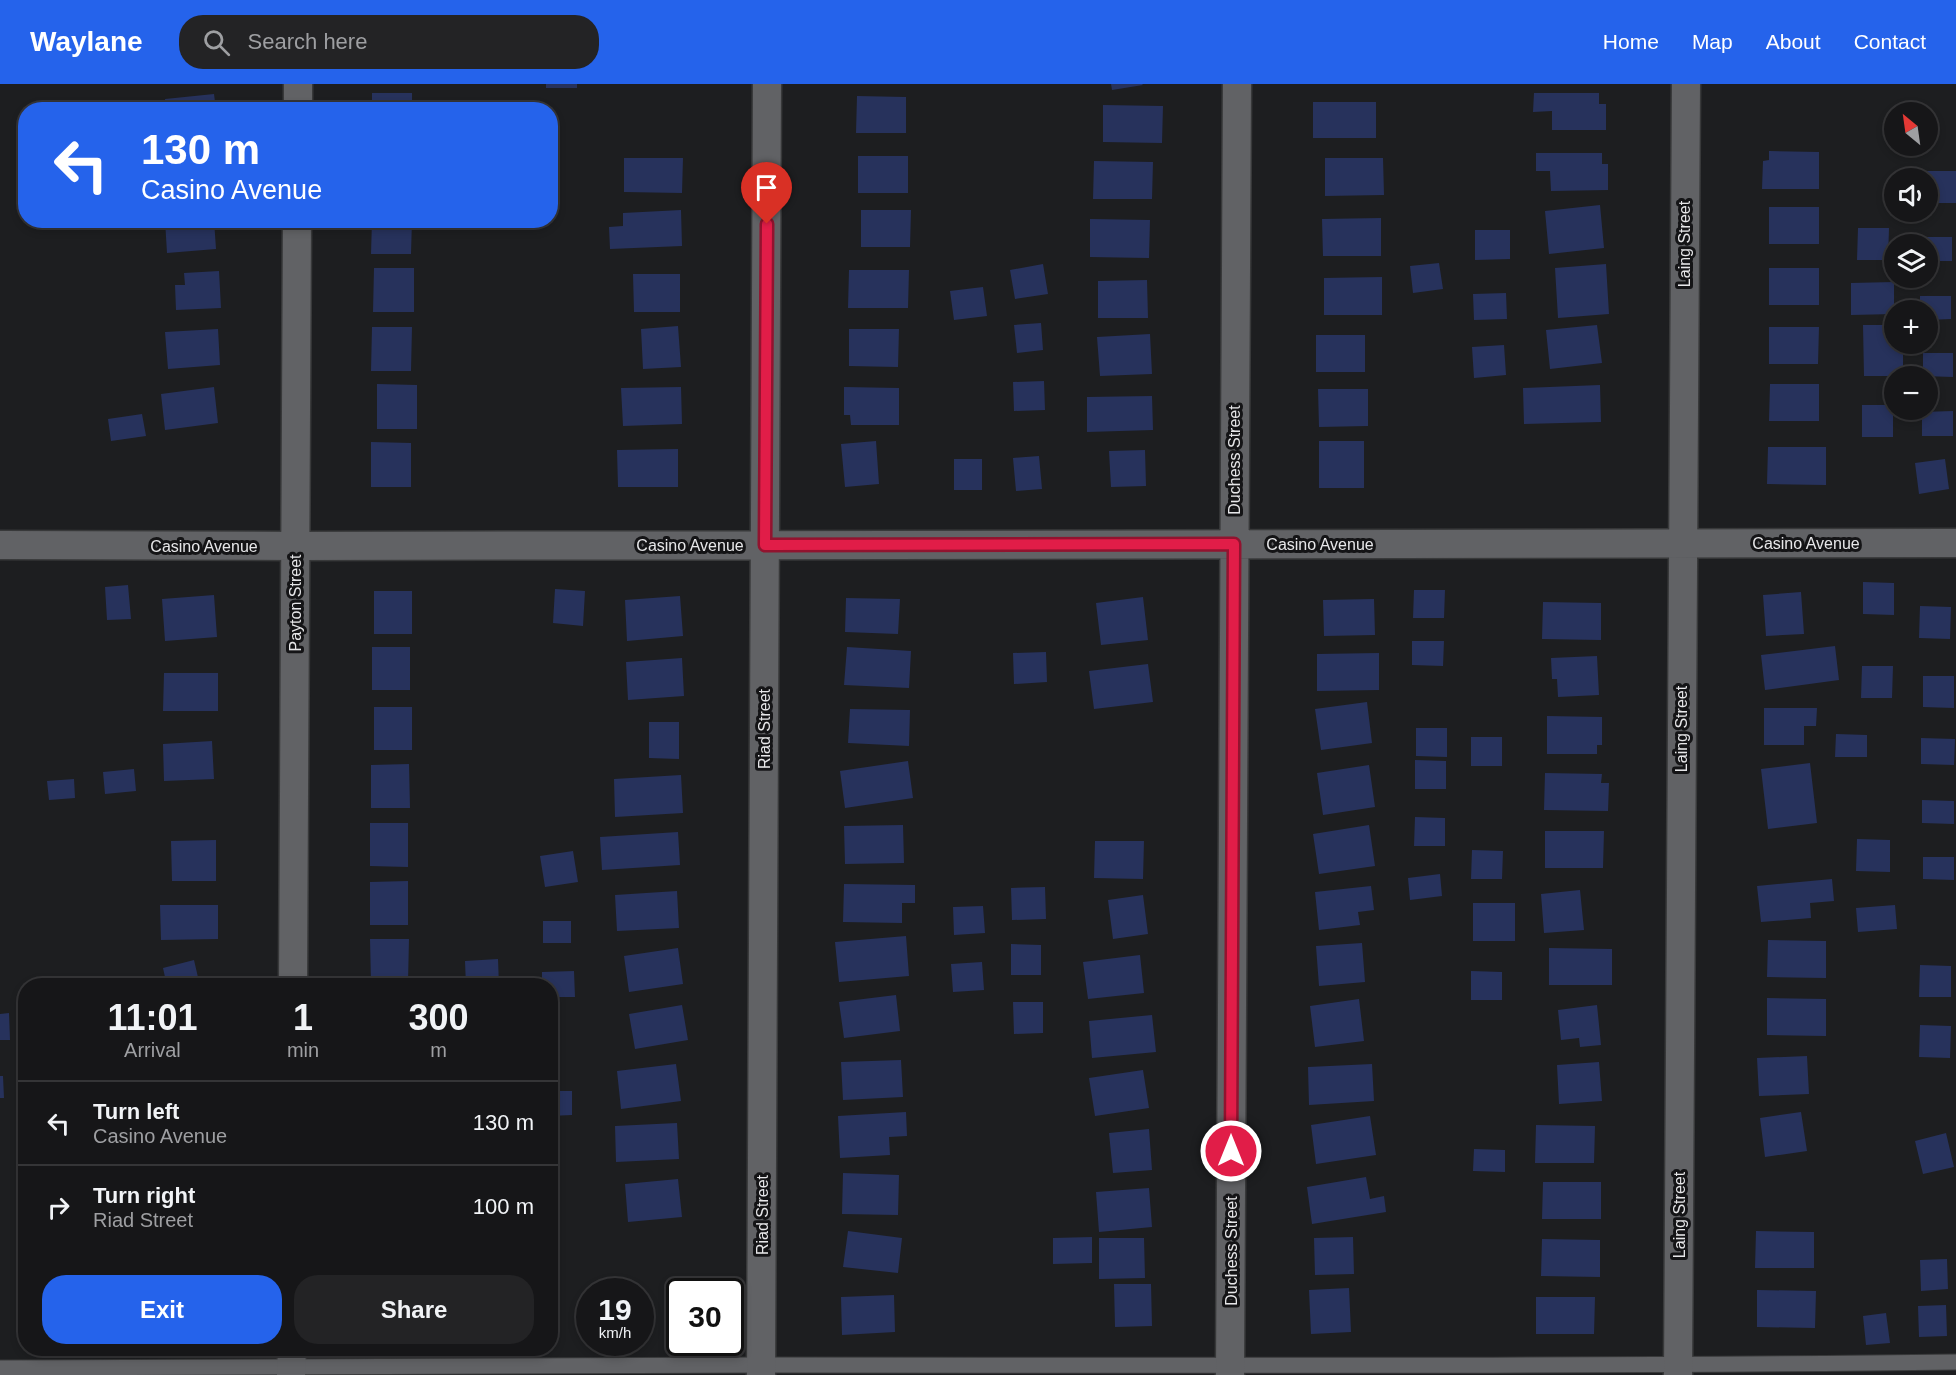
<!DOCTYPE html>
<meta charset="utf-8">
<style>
:root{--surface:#161618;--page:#232325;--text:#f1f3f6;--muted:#9e9fa2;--line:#353537;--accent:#2563eb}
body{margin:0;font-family:Helvetica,sans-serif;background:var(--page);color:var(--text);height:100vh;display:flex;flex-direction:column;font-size:22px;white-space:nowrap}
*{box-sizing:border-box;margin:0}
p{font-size:20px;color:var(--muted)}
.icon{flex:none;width:33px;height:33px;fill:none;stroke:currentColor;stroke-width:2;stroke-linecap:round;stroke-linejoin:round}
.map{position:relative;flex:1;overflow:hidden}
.drawer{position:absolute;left:18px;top:894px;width:540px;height:378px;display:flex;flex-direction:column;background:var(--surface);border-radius:24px;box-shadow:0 3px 9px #0003,0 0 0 2px var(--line)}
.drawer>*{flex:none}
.top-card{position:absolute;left:18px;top:18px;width:540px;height:126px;border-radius:24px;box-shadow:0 3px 9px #0003,0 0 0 2px var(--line);background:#2563eb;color:#fff;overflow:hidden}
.needle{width:39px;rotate:331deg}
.tools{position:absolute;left:1884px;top:18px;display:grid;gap:12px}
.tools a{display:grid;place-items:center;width:54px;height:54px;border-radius:50%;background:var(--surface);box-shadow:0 3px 9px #0003,0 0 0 2px var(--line);font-size:30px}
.speed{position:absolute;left:576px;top:1194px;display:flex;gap:12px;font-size:30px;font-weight:700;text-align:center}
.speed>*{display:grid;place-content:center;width:78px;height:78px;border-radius:50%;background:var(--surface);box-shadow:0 3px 9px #0003,0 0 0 2px var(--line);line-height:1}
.speed small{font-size:15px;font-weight:400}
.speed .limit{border:3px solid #111;border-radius:9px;background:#fff;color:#111}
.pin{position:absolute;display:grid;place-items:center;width:51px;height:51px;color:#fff;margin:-62px -26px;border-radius:50% 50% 50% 0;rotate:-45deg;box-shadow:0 0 6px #0007}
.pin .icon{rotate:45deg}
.me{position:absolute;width:66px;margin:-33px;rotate:0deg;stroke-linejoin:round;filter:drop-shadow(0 0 4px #0008)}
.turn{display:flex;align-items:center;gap:21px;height:126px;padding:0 24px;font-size:27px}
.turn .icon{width:78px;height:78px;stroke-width:2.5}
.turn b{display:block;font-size:42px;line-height:51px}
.eta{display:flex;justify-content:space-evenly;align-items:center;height:102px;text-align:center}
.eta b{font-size:36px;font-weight:700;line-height:42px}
.action{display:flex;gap:12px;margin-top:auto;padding:12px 24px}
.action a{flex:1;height:69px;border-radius:24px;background:var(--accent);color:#fff;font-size:24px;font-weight:700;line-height:69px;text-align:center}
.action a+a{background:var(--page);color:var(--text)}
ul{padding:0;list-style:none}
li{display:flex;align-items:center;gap:18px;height:84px;padding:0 24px;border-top:2px solid var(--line)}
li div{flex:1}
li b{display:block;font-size:22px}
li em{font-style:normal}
header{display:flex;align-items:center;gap:36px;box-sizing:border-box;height:84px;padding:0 30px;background:var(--accent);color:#fff}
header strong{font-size:28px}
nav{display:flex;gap:33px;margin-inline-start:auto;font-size:21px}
.search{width:420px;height:54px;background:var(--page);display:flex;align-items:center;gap:15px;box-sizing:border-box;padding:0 21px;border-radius:24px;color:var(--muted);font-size:22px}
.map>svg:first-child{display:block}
</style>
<header>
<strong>Waylane</strong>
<div class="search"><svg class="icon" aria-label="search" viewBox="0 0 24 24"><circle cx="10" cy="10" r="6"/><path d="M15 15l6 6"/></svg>Search here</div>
<nav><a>Home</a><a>Map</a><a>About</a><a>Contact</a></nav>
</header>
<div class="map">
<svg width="1956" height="1291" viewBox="0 0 1956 1291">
<rect width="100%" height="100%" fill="#1d1e20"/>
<path fill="#27325c" d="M 546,0 L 577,0 L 577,4 L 546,4 Z
M 1111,0 L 1142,0 L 1143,1 L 1112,6 Z
M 372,9 L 412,9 L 412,26 L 372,26 Z
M 1534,9 L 1599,9 L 1599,20 L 1606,20 L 1606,46 L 1552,46 L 1552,27 L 1533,28 Z
M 214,10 L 216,26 L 166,26 L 165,15 Z
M 857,12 L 906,13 L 906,49 L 856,49 Z
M 1313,18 L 1376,18 L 1376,54 L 1313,54 Z
M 1103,21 L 1163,22 L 1162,59 L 1103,58 Z
M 1769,67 L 1819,68 L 1819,105 L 1762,105 L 1763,77 L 1769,76 Z
M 1536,69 L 1602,69 L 1602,80 L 1608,80 L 1608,106 L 1551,107 L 1550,87 L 1536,87 Z
M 858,72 L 908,72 L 908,109 L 858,109 Z
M 624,74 L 683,74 L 682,109 L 624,108 Z
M 1325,74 L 1383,74 L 1384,111 L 1325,112 Z
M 1094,77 L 1153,78 L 1152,115 L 1093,115 Z
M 1925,87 L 1956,87 L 1956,119 L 1928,119 L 1928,94 L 1925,94 Z
M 1600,121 L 1604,164 L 1549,170 L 1545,127 Z
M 1769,123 L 1819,123 L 1819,160 L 1769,160 Z
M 681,126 L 682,162 L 610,165 L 609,143 L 623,142 L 623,129 Z
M 861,126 L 911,126 L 910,163 L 861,163 Z
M 1381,134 L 1381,172 L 1323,172 L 1322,135 Z
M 1090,135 L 1150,136 L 1149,174 L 1090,173 Z
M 165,136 L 214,136 L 216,165 L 167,169 Z
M 372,136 L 412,136 L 411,170 L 371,170 Z
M 1858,144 L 1889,144 L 1888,176 L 1857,176 Z
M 1475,146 L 1510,146 L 1510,175 L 1475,176 Z
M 1922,153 L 1952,153 L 1952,177 L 1928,177 L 1928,160 L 1922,160 Z
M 1439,179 L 1443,205 L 1413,209 L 1410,182 Z
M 1043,180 L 1048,210 L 1015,215 L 1010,186 Z
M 1606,180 L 1609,230 L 1558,234 L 1555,184 Z
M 374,184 L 414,184 L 414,228 L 373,228 Z
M 1769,184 L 1819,184 L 1819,221 L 1769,221 Z
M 849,186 L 909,186 L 908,224 L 848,224 Z
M 219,187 L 221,224 L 176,226 L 175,201 L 185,201 L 184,189 Z
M 633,190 L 680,190 L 680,228 L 634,228 Z
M 1382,193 L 1382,231 L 1324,231 L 1324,194 Z
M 1147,196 L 1148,234 L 1098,234 L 1098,197 Z
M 1894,198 L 1894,230 L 1851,231 L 1851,199 Z
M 983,203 L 987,232 L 954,236 L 950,207 Z
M 1506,209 L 1507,235 L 1474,236 L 1473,210 Z
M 1920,212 L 1951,212 L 1951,235 L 1928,236 L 1928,226 L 1920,226 Z
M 1041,239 L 1043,266 L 1017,269 L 1014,241 Z
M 1597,241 L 1602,279 L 1550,285 L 1546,246 Z
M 1863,241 L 1894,241 L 1894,260 L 1903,260 L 1903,292 L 1864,292 Z
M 678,242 L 681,283 L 643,285 L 641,245 Z
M 372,243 L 412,243 L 411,287 L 371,287 Z
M 1769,243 L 1819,243 L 1818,280 L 1769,280 Z
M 218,245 L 220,281 L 168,285 L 165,248 Z
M 849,245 L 899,245 L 898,283 L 849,282 Z
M 1150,250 L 1152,290 L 1100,292 L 1097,253 Z
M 1316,251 L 1365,251 L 1365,288 L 1316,288 Z
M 1504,261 L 1506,291 L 1474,294 L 1472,263 Z
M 1923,269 L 1953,269 L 1953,293 L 1923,292 Z
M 1044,297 L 1045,326 L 1014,327 L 1013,298 Z
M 377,300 L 417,301 L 417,345 L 377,345 Z
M 1770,300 L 1819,300 L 1819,337 L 1769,337 Z
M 1600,301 L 1601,338 L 1524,340 L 1523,304 Z
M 214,303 L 218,339 L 165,346 L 161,310 Z
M 681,303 L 682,340 L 623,342 L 621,304 Z
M 844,303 L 899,304 L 899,341 L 851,341 L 850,331 L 844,331 Z
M 1318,305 L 1368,305 L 1368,342 L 1319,343 Z
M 1152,312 L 1153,346 L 1087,348 L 1087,313 Z
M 1862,321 L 1893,321 L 1893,353 L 1862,353 Z
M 1953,327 L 1953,352 L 1922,352 L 1922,328 Z
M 142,330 L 146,352 L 111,357 L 108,335 Z
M 876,357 L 879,400 L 845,403 L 841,360 Z
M 1319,357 L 1364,357 L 1364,404 L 1319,404 Z
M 371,358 L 411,359 L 411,403 L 371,403 Z
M 1768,363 L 1826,363 L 1826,401 L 1767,400 Z
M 678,365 L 678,403 L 618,403 L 617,366 Z
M 1145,366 L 1146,402 L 1111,403 L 1109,367 Z
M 1039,372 L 1042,405 L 1016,407 L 1013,374 Z
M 954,375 L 982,375 L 982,406 L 954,406 Z
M 1945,375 L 1949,405 L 1919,410 L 1915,379 Z
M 1863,498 L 1894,499 L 1894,531 L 1863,530 Z
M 128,501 L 131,535 L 107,536 L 105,503 Z
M 555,505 L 585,507 L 583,542 L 553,539 Z
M 1414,506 L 1445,506 L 1444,534 L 1413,534 Z
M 374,507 L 412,507 L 412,550 L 374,550 Z
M 1801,508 L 1804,550 L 1766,552 L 1763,511 Z
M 214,511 L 217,553 L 165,557 L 162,515 Z
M 680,512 L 683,552 L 627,557 L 625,516 Z
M 1143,513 L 1148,556 L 1101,561 L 1096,519 Z
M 846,514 L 900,515 L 898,550 L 845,548 Z
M 1374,515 L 1375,551 L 1324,552 L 1323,516 Z
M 1543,518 L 1601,519 L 1601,556 L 1542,555 Z
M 1920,522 L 1951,523 L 1950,555 L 1919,554 Z
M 1412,557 L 1444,557 L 1443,582 L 1412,581 Z
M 1835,562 L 1839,596 L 1765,606 L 1761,571 Z
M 372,563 L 410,563 L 410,606 L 372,606 Z
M 847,563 L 911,567 L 909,604 L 844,601 Z
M 1046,568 L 1047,598 L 1014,600 L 1013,569 Z
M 1379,569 L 1379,606 L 1317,607 L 1317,570 Z
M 1597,572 L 1599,611 L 1558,613 L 1557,595 L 1552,595 L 1551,574 Z
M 682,574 L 684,612 L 628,616 L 626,578 Z
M 1148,580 L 1153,618 L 1094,625 L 1089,587 Z
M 1862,582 L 1893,582 L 1892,614 L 1861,614 Z
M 164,589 L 218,589 L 218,627 L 163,627 Z
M 1923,592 L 1954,592 L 1954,624 L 1923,623 Z
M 1367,618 L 1372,659 L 1321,666 L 1315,625 Z
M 374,623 L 412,623 L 412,666 L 374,666 Z
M 1764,624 L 1817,624 L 1816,642 L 1804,642 L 1804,661 L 1764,661 Z
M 850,625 L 910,626 L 909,662 L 848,659 Z
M 1547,632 L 1602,633 L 1602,661 L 1597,661 L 1597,670 L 1547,670 Z
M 649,638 L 679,638 L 679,675 L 649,674 Z
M 1416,644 L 1447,644 L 1447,673 L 1416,672 Z
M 1836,650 L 1867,651 L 1867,673 L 1835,673 Z
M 1471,653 L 1502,653 L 1502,682 L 1471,682 Z
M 1921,654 L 1955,655 L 1954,681 L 1921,680 Z
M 212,657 L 214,695 L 164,697 L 163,660 Z
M 1415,676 L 1446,677 L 1446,705 L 1415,705 Z
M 908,677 L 913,714 L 845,724 L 840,687 Z
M 1810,679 L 1817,739 L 1768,745 L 1761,685 Z
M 409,680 L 410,724 L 371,724 L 371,681 Z
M 1369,681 L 1375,723 L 1323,731 L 1317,689 Z
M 134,685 L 136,707 L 105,710 L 103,688 Z
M 1545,689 L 1602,690 L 1601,699 L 1609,699 L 1608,727 L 1544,726 Z
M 681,691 L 683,729 L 615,733 L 614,695 Z
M 74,695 L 75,714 L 49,716 L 47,697 Z
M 1922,716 L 1954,717 L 1954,740 L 1922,739 Z
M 1415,733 L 1445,734 L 1445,762 L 1414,762 Z
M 370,739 L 408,739 L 408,783 L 370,782 Z
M 903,741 L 904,779 L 845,780 L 844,742 Z
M 1369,741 L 1375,782 L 1319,790 L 1313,750 Z
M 1545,747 L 1604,747 L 1603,784 L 1545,784 Z
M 678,748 L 680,781 L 602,786 L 600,753 Z
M 1857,755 L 1890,756 L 1890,788 L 1856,787 Z
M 216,756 L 216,797 L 172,797 L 171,757 Z
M 1095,757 L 1144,757 L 1143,795 L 1094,794 Z
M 1472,766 L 1503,767 L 1502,795 L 1471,795 Z
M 573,767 L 578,798 L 545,803 L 540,772 Z
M 1923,773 L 1954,773 L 1954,796 L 1923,795 Z
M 1440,790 L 1442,812 L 1410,816 L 1408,794 Z
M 1832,795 L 1834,817 L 1810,819 L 1811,834 L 1761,838 L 1757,802 Z
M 408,797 L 408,841 L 370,841 L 370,798 Z
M 844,800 L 915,801 L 915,819 L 902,819 L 902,839 L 843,838 Z
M 1371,802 L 1374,826 L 1358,828 L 1360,841 L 1319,846 L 1315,808 Z
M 1045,803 L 1046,835 L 1012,836 L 1011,804 Z
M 1580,806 L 1584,846 L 1544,849 L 1541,810 Z
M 677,807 L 679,844 L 617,847 L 615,811 Z
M 1143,811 L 1148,850 L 1113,855 L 1108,816 Z
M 1473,819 L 1515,819 L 1515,857 L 1473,857 Z
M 160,821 L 218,821 L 218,855 L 161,856 Z
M 1895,821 L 1897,845 L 1858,848 L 1856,824 Z
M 983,822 L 985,849 L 954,851 L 953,823 Z
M 543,837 L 571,837 L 571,859 L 543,859 Z
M 906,852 L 909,892 L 839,898 L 835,858 Z
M 370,855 L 409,855 L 408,898 L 371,899 Z
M 1768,856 L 1826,857 L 1826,894 L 1767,893 Z
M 1362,859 L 1365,898 L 1319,902 L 1316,862 Z
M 1011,860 L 1041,861 L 1041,891 L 1011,891 Z
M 678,864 L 683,900 L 629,908 L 624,872 Z
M 1549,864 L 1612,865 L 1612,901 L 1549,901 Z
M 1140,871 L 1144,909 L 1088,915 L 1083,878 Z
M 498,875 L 499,902 L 466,902 L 465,877 Z
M 194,876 L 200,902 L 167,902 L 163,884 Z
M 982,878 L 984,906 L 953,908 L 951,880 Z
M 1920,881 L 1951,882 L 1951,913 L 1919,913 Z
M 574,887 L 575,913 L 550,913 L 550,902 L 542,902 L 542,888 Z
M 1471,887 L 1502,888 L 1502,916 L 1471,916 Z
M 896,911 L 900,947 L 844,954 L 839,918 Z
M 1767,914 L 1826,915 L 1826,952 L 1767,951 Z
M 1359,915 L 1364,957 L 1315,963 L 1310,922 Z
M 1013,918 L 1043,918 L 1043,949 L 1014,950 Z
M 682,921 L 688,956 L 635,965 L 629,930 Z
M 1597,921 L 1601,961 L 1580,963 L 1579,954 L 1561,956 L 1558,926 Z
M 9,929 L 10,956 L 0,956 L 0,930 Z
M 1152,931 L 1156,968 L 1092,974 L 1089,937 Z
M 1920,941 L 1951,942 L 1950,974 L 1919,973 Z
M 1807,972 L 1809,1010 L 1759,1012 L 1757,974 Z
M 901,976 L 903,1013 L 843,1016 L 841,978 Z
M 1599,978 L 1602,1017 L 1559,1020 L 1557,981 Z
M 676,980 L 681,1017 L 621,1025 L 617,987 Z
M 1372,980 L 1374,1017 L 1309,1021 L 1308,983 Z
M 1143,986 L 1149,1024 L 1095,1032 L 1089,994 Z
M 0,992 L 3,992 L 4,1014 L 0,1014 Z
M 550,1007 L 572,1007 L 572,1031 L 550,1032 Z
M 906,1028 L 907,1052 L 889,1053 L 890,1071 L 840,1074 L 838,1032 Z
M 1801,1028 L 1807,1067 L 1765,1073 L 1760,1034 Z
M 1370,1032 L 1376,1071 L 1316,1080 L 1311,1041 Z
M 677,1039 L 679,1075 L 616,1078 L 615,1042 Z
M 1536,1041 L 1595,1042 L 1594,1079 L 1535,1079 Z
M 1149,1045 L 1152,1086 L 1113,1089 L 1109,1049 Z
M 1946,1049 L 1954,1083 L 1923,1090 L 1915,1057 Z
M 1474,1065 L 1505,1066 L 1505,1088 L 1473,1087 Z
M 843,1089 L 899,1091 L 898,1131 L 842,1130 Z
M 1366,1093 L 1370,1115 L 1384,1112 L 1386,1128 L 1312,1140 L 1307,1103 Z
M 678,1095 L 682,1133 L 628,1138 L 625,1100 Z
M 1543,1098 L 1601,1098 L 1601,1135 L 1542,1135 Z
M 1149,1104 L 1152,1143 L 1099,1148 L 1096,1108 Z
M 848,1147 L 902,1154 L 898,1189 L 843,1183 Z
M 1756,1147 L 1814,1148 L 1814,1184 L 1755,1184 Z
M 1092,1153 L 1092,1179 L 1053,1180 L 1053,1154 Z
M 1353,1153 L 1354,1190 L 1315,1191 L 1314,1154 Z
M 1099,1154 L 1144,1154 L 1145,1194 L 1099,1195 Z
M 1542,1155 L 1600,1156 L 1600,1193 L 1541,1192 Z
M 1947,1175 L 1948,1205 L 1921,1207 L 1920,1176 Z
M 1114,1200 L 1151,1200 L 1152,1242 L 1115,1243 Z
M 1349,1204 L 1351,1248 L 1311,1250 L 1309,1206 Z
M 1757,1206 L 1816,1207 L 1815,1244 L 1757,1243 Z
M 894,1211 L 895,1248 L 842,1251 L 841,1213 Z
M 1536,1213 L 1595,1213 L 1594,1250 L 1536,1250 Z
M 1946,1221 L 1947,1252 L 1919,1253 L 1918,1222 Z
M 1886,1229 L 1890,1259 L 1866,1261 L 1863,1232 Z"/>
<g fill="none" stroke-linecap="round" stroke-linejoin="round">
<defs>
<path id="service" d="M 0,1284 C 256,1284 511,1281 767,1281 C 1163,1281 1560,1283 1956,1278"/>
<path id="minor" d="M 298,26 L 298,0
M 0,461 L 295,462 L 1956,459
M 293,902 L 297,136
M 291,1291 L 292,1264
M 761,1291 L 767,0
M 1230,1291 L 1237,0
M 1678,1291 L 1686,0"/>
</defs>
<use href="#service" stroke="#38393a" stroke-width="17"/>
<use href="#minor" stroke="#38393a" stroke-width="31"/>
<use href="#service" stroke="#616265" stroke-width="15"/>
<use href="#minor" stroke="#616265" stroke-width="28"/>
</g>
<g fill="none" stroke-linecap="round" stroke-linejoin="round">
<defs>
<path id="route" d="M 767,140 L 765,461 L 1234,460 L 1231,1067"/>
</defs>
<use href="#route" stroke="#92132f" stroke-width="15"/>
<use href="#route" stroke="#e11d48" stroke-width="10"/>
</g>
<g text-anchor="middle" stroke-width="6" stroke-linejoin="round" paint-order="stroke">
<g font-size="16" fill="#e7e7e9" stroke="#141416">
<text transform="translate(1684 160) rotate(-90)" y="6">Laing Street</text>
<text transform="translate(1234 376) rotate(-90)" y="6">Duchess Street</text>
<text x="1806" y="465">Casino Avenue</text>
<text x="1320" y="466">Casino Avenue</text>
<text x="690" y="467">Casino Avenue</text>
<text x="204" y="468">Casino Avenue</text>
<text transform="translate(295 519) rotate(-90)" y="6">Payton Street</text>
<text transform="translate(764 645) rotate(-90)" y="6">Riad Street</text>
<text transform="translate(1681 645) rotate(-90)" y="6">Laing Street</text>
<text transform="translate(762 1131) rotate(-90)" y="6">Riad Street</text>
<text transform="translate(1679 1131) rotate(-90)" y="6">Laing Street</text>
<text transform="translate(1231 1167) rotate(-90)" y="6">Duchess Street</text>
</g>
</g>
</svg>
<div class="tools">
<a><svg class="needle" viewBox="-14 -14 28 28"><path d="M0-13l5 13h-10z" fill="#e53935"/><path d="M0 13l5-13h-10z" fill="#9e9fa2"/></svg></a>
<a><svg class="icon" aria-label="sound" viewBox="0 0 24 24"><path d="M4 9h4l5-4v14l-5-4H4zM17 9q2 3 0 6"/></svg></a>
<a><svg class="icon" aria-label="layers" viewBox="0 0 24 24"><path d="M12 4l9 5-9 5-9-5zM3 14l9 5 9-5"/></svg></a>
<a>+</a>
<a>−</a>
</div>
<div class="speed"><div>19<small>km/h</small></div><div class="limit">30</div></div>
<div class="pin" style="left:767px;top:140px;background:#d93025"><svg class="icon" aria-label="arrive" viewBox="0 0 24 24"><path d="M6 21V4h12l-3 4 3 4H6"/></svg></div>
<svg class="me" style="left:1231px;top:1067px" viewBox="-20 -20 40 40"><circle r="17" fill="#e11d48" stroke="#fff" stroke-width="3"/><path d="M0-11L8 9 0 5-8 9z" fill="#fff"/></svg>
<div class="top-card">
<div class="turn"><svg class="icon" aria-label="left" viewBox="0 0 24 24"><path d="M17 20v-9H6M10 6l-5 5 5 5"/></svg><div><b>130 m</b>Casino Avenue</div></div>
</div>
<section class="drawer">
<div class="eta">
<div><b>11:01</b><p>Arrival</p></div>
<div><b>1</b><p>min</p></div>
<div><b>300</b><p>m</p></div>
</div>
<ul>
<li><svg class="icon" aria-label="left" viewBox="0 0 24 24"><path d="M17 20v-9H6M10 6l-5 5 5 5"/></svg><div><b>Turn left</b><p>Casino Avenue</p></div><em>130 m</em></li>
<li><svg class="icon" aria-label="right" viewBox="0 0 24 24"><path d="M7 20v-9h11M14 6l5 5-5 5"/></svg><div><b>Turn right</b><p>Riad Street</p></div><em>100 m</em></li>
</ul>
<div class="action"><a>Exit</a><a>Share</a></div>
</section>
</div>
